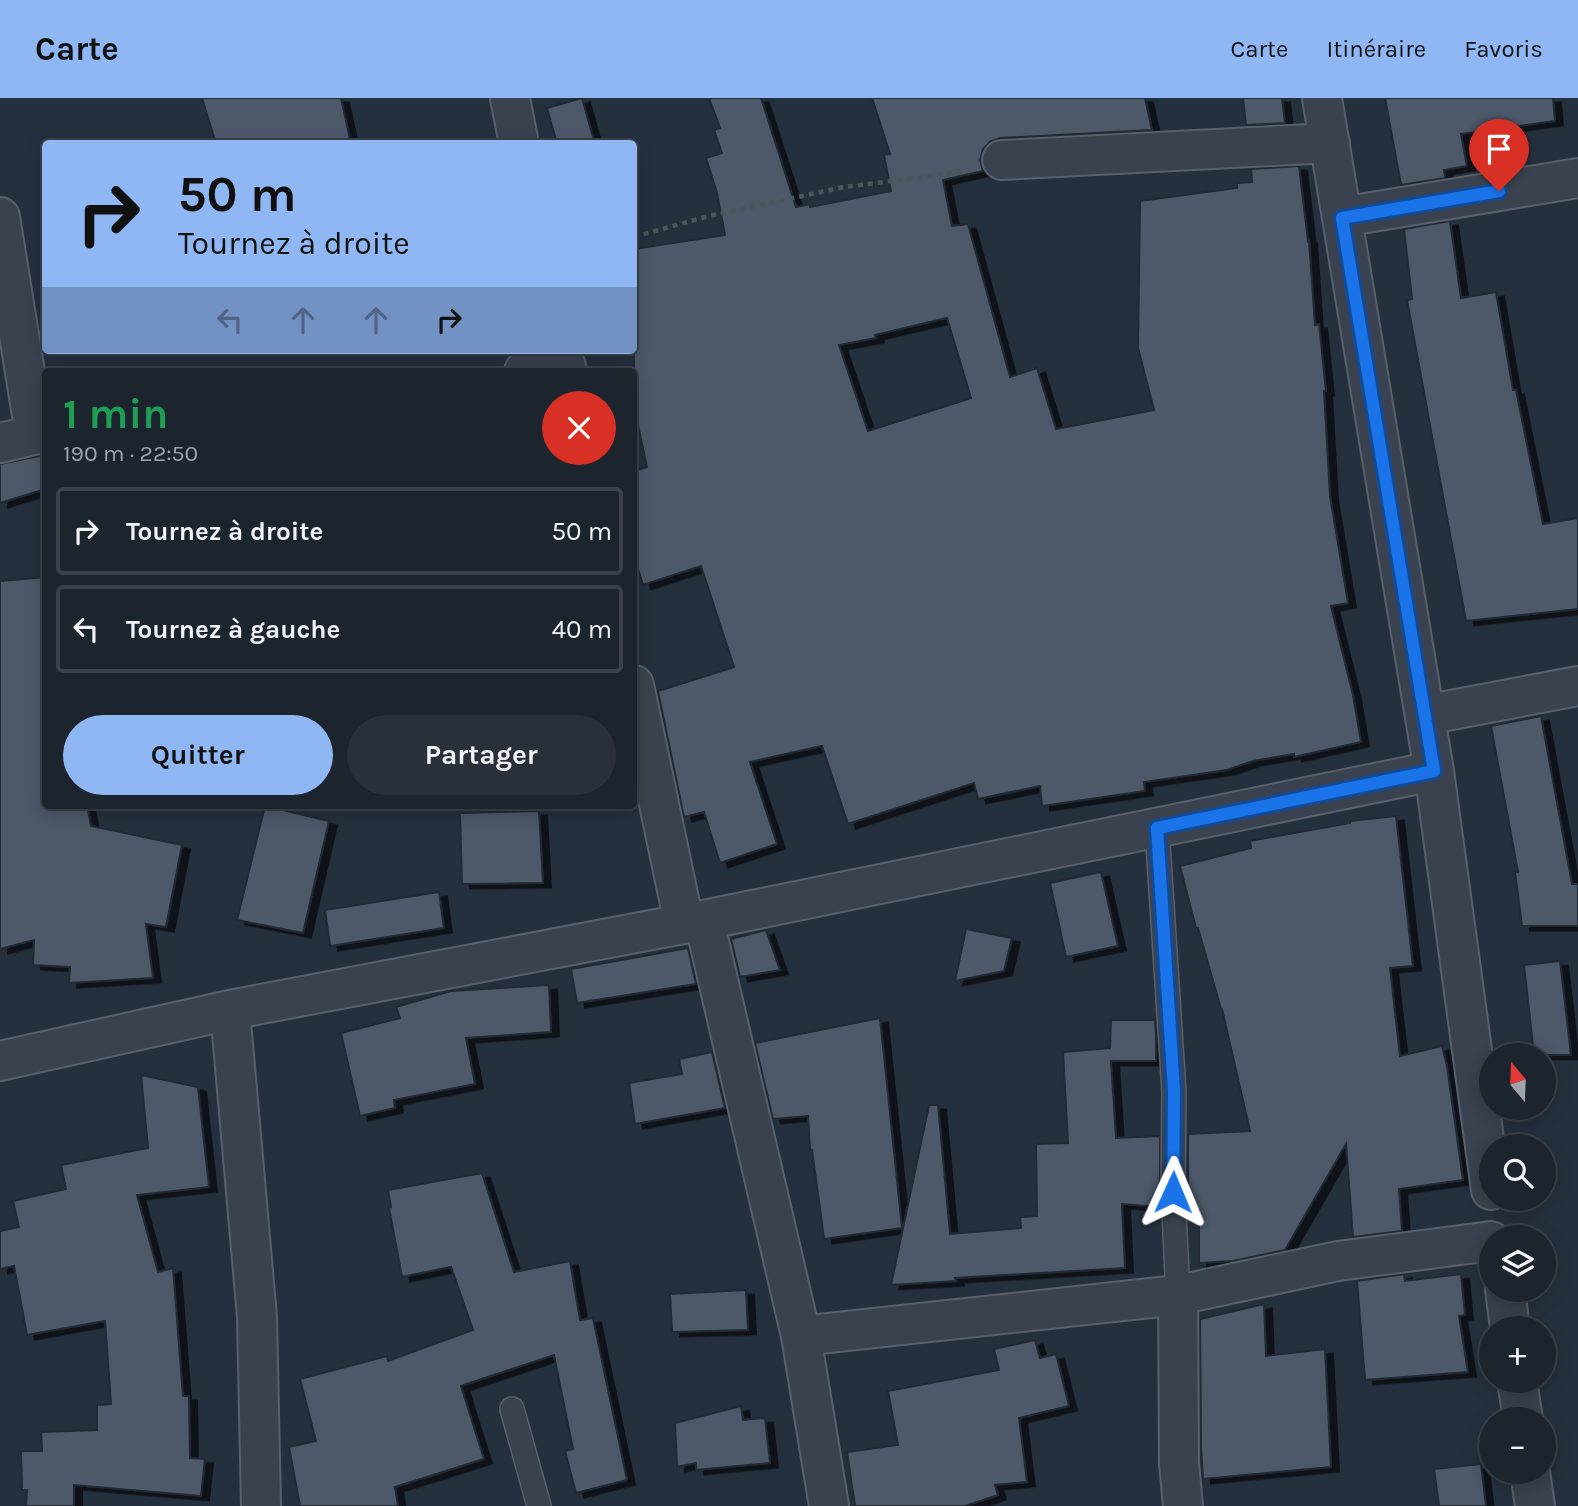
<!DOCTYPE html>
<html lang="fr">
<meta charset="utf-8">
<style>
:root{--surface:#1c242e;--page:#29303a;--text:#f1f3f6;--muted:#a0a4aa;--line:#3a414a;--accent:#8fb7f4}
body{margin:0;font-family:Karla,sans-serif;background:var(--page);color:var(--text);height:100vh;display:flex;flex-direction:column;font-size:26px;white-space:nowrap}
*{box-sizing:border-box;margin:0}
p{font-size:23px;color:var(--muted)}
.icon{flex:none;width:38px;height:38px;fill:none;stroke:currentColor;stroke-width:2;stroke-linecap:round;stroke-linejoin:round}
.map{position:relative;flex:1;overflow:hidden}
.side{position:absolute;left:42px;top:270px;width:595px;height:441px;display:flex;flex-direction:column;background:var(--surface);border-radius:7px;box-shadow:0 4px 18px #0003,0 0 0 2px var(--line)}
.side>*{flex:none}
.top-card{position:absolute;left:42px;top:42px;width:595px;height:214px;border-radius:7px;box-shadow:0 4px 18px #0003,0 0 0 2px var(--line);background:#8fb7f4;color:#111;overflow:hidden}
.needle{width:46px;rotate:341deg}
.controls{position:absolute;left:1479px;top:945px;display:grid;gap:14px}
.controls a{display:grid;place-items:center;width:77px;height:77px;border-radius:50%;background:var(--surface);box-shadow:0 4px 18px #0003,0 0 0 2px var(--line);font-size:35px}
.pin{position:absolute;display:grid;place-items:center;width:60px;height:60px;color:#fff;margin:-72px -30px;border-radius:50% 50% 50% 0;rotate:-45deg;box-shadow:0 0 7px #0007}
.pin .icon{rotate:45deg}
.me{position:absolute;width:77px;margin:-38px;rotate:1deg;stroke-linejoin:round;filter:drop-shadow(0 0 5px #0008)}
.turn{display:flex;align-items:center;gap:24px;height:147px;padding:0 21px;font-size:32px}
.turn .icon{width:91px;height:91px;stroke-width:2.5}
.turn b{display:block;font-size:49px;line-height:60px}
.lanes{display:flex;align-items:center;height:66px;padding:0 21px;background:#0003;justify-content:center;gap:35px;direction:ltr}
.lanes .off{opacity:.35}
.round{display:grid;place-items:center;flex:none;width:74px;height:74px;border-radius:37px;background:var(--page)}
.headline{display:flex;align-items:center;justify-content:space-between;height:119px;padding:0 21px}
h1{font-size:42px;font-weight:700;line-height:52px;color:#1e9e55}
.action{display:flex;gap:14px;margin-top:auto;padding:14px 21px}
.action a{flex:1;height:80px;border-radius:42px;background:var(--accent);color:#111;font-size:28px;font-weight:700;line-height:80px;text-align:center}
.action a+a{background:var(--page);color:var(--text)}
ul{padding:0;list-style:none}
li{display:flex;align-items:center;gap:21px;height:88px;margin:0 14px 10px;padding:0 7px;border:4px solid var(--line);border-radius:7px}
li div{flex:1}
li b{display:block;font-size:26px}
li em{font-style:normal}
header{display:flex;align-items:center;gap:42px;box-sizing:border-box;height:98px;padding:0 35px;background:var(--accent);color:#111}
header strong{font-size:33px}
nav{display:flex;gap:38px;margin-inline-start:auto;font-size:24px}
.map>svg:first-child{display:block}
</style>
<header>
<strong>Carte</strong>
<nav><a>Carte</a><a>Itinéraire</a><a>Favoris</a></nav>
</header>
<div class="map">
<svg width="1578" height="1408" viewBox="0 0 1578 1408">
<defs>
<filter id="shadow"><feDropShadow dx="8" dy="4.5" stdDeviation="0" flood-color="#0009"/></filter>
</defs>
<rect width="100%" height="100%" fill="#25303e"/>
<path fill="#4e5969" stroke="#202935" stroke-width="2" fill-rule="evenodd" filter="url(#shadow)" d="M 202,0 L 341,0 L 351,46 L 216,46 Z
M 582,0 L 595,46 L 557,46 L 547,10 Z
M 709,0 L 761,0 L 796,109 L 810,106 L 810,109 L 891,93 L 884,57 L 890,56 L 872,0 L 1145,0 L 1152,32 L 1000,40 L 991,43 L 983,51 L 980,62 L 983,73 L 943,82 L 952,128 L 968,126 L 1010,279 L 1037,270 L 1056,331 L 1154,312 L 1138,250 L 1140,103 L 1237,90 L 1237,85 L 1252,84 L 1251,71 L 1299,68 L 1308,143 L 1309,142 L 1315,227 L 1319,226 L 1326,293 L 1324,293 L 1330,398 L 1348,505 L 1331,508 L 1353,597 L 1361,644 L 1294,659 L 1294,656 L 1253,663 L 1227,672 L 1144,684 L 1145,693 L 1042,708 L 1040,688 L 978,701 L 974,685 L 848,726 L 822,648 L 750,664 L 777,746 L 720,765 L 704,714 L 684,719 L 658,593 L 734,569 L 701,468 L 643,487 L 634,458 L 634,373 L 647,369 L 634,309 L 634,151 L 725,137 L 717,95 L 706,60 L 722,55 L 714,32 L 720,30 ZM 947,220 L 971,300 L 868,333 L 839,247 L 876,240 L 875,237 Z
M 1243,0 L 1282,0 L 1285,25 L 1246,27 Z
M 1385,0 L 1553,0 L 1555,23 L 1461,36 L 1467,68 L 1444,72 L 1445,80 L 1401,87 Z
M 1450,123 L 1461,200 L 1496,194 L 1513,292 L 1516,292 L 1543,426 L 1578,420 L 1578,511 L 1466,523 L 1407,202 L 1412,201 L 1404,131 Z
M 39,358 L 46,358 L 46,391 L 0,405 L 0,366 Z
M 46,479 L 46,707 L 87,707 L 91,728 L 182,747 L 166,829 L 146,826 L 153,880 L 69,885 L 70,869 L 33,867 L 34,842 L 0,851 L 0,483 Z
M 1541,618 L 1572,786 L 1578,786 L 1578,828 L 1522,828 L 1515,774 L 1518,774 L 1491,628 Z
M 265,708 L 329,723 L 303,835 L 237,822 Z
M 539,713 L 543,785 L 462,786 L 460,715 Z
M 1396,718 L 1413,868 L 1390,870 L 1400,958 L 1442,948 L 1447,968 L 1463,1082 L 1399,1091 L 1402,1133 L 1353,1139 L 1346,1046 L 1285,1152 L 1233,1163 L 1199,1165 L 1199,1112 L 1188,1111 L 1188,1036 L 1250,1033 L 1222,911 L 1221,911 L 1198,830 L 1196,830 L 1180,768 L 1251,750 L 1250,743 L 1350,725 L 1350,723 Z
M 1101,774 L 1118,848 L 1066,859 L 1050,785 Z
M 439,794 L 444,830 L 330,848 L 325,812 Z
M 966,831 L 1012,840 L 1004,873 L 955,883 Z
M 766,832 L 780,872 L 740,879 L 731,841 Z
M 688,850 L 696,886 L 577,905 L 571,871 Z
M 1560,863 L 1571,957 L 1534,957 L 1524,867 Z
M 549,887 L 551,934 L 466,940 L 475,986 L 394,1002 L 395,1010 L 360,1018 L 341,935 L 400,920 L 396,909 L 451,893 Z
M 880,920 L 902,1130 L 824,1141 L 812,1052 L 810,1052 L 808,1018 L 773,1021 L 755,945 Z
M 1111,922 L 1155,922 L 1156,938 L 1156,963 L 1111,963 L 1116,1040 L 1160,1038 L 1160,1109 L 1122,1106 L 1125,1170 L 955,1180 L 956,1183 L 891,1187 L 929,1007 L 938,1007 L 950,1136 L 1021,1130 L 1020,1119 L 1037,1118 L 1036,1046 L 1068,1045 L 1063,954 L 1110,950 Z
M 712,954 L 725,1010 L 635,1026 L 629,985 L 682,976 L 679,961 Z
M 141,977 L 198,989 L 209,1089 L 137,1097 L 158,1174 L 173,1170 L 183,1298 L 189,1298 L 190,1360 L 205,1361 L 201,1398 L 74,1387 L 74,1408 L 26,1408 L 27,1392 L 22,1392 L 21,1353 L 42,1353 L 41,1334 L 97,1332 L 97,1307 L 111,1306 L 105,1223 L 27,1237 L 14,1168 L 0,1171 L 0,1133 L 19,1129 L 13,1103 L 66,1091 L 61,1067 L 148,1050 Z
M 482,1075 L 514,1174 L 570,1163 L 580,1222 L 593,1220 L 627,1382 L 576,1395 L 565,1353 L 573,1351 L 554,1257 L 461,1288 L 484,1361 L 395,1389 L 398,1408 L 300,1408 L 289,1349 L 316,1343 L 300,1281 L 387,1258 L 388,1263 L 473,1232 L 451,1169 L 402,1179 L 389,1110 L 391,1109 L 388,1092 Z
M 1404,1176 L 1405,1183 L 1461,1176 L 1465,1217 L 1459,1218 L 1468,1274 L 1365,1282 L 1357,1183 Z
M 746,1192 L 748,1232 L 672,1234 L 670,1196 Z
M 1264,1206 L 1266,1258 L 1325,1251 L 1331,1369 L 1203,1381 L 1201,1350 L 1200,1221 Z
M 1035,1242 L 1040,1260 L 1056,1256 L 1069,1308 L 1019,1320 L 1027,1384 L 995,1387 L 998,1397 L 965,1408 L 855,1408 L 847,1354 L 898,1347 L 888,1293 L 999,1272 L 994,1251 Z
M 741,1308 L 743,1322 L 765,1320 L 770,1365 L 696,1372 L 696,1365 L 677,1369 L 675,1325 Z
M 1481,1366 L 1486,1408 L 1439,1408 L 1434,1371 Z"/>
<g fill="none" stroke-linecap="round" stroke-linejoin="round">
<defs>
<path id="service" d="M 1157,730 L 1174,994 L 1173,1094 L 1178,1197
M 512,1311 L 539,1408"/>
<path id="minor" d="M 510,0 L 519,46
M 1322,0 L 1434,673 L 1491,1092
M 1002,62 L 1330,45
M 0,119 L 35,336
M 1342,119 L 1578,80
M 524,273 L 566,268
M 0,345 L 46,334
M 634,587 L 684,825
M 1425,617 L 1578,588
M 704,822 L 801,1238 L 829,1408
M 230,912 L 257,1219 L 261,1408
M 0,963 L 230,912 L 704,822 L 1434,673
M 1505,1192 L 1510,1230
M 1178,1197 L 1179,1365 L 1183,1408
M 801,1238 L 1178,1197 L 1338,1163 L 1491,1143
M 1517,1283 L 1523,1321
M 1530,1374 L 1535,1408"/>
</defs>
<use href="#service" stroke="#57606c" stroke-width="26"/>
<use href="#minor" stroke="#57606c" stroke-width="42"/>
<path stroke="#45595c" stroke-width="4.5" stroke-dasharray="5 5" stroke-linecap="butt" d="M 634,139 L 705,119 L 844,89 L 947,76 L 961,73"/>
<use href="#service" stroke="#39424e" stroke-width="23"/>
<use href="#minor" stroke="#39424e" stroke-width="38"/>
</g>
<g fill="none" stroke-linecap="round" stroke-linejoin="round">
<defs>
<path id="route" d="M 1173,1094 L 1174,993 L 1157,730 L 1434,673 L 1342,120 L 1499,93"/>
</defs>
<use href="#route" stroke="#114b97" stroke-width="18"/>
<use href="#route" stroke="#1a73e8" stroke-width="12"/>
</g>
</svg>
<div class="controls">
<a><svg class="needle" viewBox="-14 -14 28 28"><path d="M0-13l5 13h-10z" fill="#e53935"/><path d="M0 13l5-13h-10z" fill="#a0a4aa"/></svg></a>
<a><svg class="icon" aria-label="search" viewBox="0 0 24 24"><circle cx="10" cy="10" r="6"/><path d="M15 15l6 6"/></svg></a>
<a><svg class="icon" aria-label="layers" viewBox="0 0 24 24"><path d="M12 4l9 5-9 5-9-5zM3 14l9 5 9-5"/></svg></a>
<a>+</a>
<a>−</a>
</div>
<div class="pin" style="left:1499px;top:93px;background:#d93025"><svg class="icon" aria-label="arrive" viewBox="0 0 24 24"><path d="M6 21V4h12l-3 4 3 4H6"/></svg></div>
<svg class="me" style="left:1173px;top:1094px" viewBox="-20 -20 40 40"><path d="M0-17L14 15 0 8-14 15z" fill="#1a73e8" stroke="#fff" stroke-width="4"/></svg>
<div class="top-card">
<div class="turn"><svg class="icon" aria-label="right" viewBox="0 0 24 24"><path d="M7 20v-9h11M14 6l5 5-5 5"/></svg><div><b>50 m</b>Tournez à droite</div></div>
<div class="lanes"><svg class="icon off" aria-label="left" viewBox="0 0 24 24"><path d="M17 20v-9H6M10 6l-5 5 5 5"/></svg><svg class="icon off" aria-label="ahead" viewBox="0 0 24 24"><path d="M12 20V5M6 11l6-6 6 6"/></svg><svg class="icon off" aria-label="ahead" viewBox="0 0 24 24"><path d="M12 20V5M6 11l6-6 6 6"/></svg><svg class="icon" aria-label="right" viewBox="0 0 24 24"><path d="M7 20v-9h11M14 6l5 5-5 5"/></svg></div>
</div>
<section class="side">
<div class="headline"><div><h1>1 min</h1><p>190 m · 22:50</p></div><a class="round" style="background:#d93025;color:#fff"><svg class="icon" aria-label="close" viewBox="0 0 24 24"><path d="M6 6l12 12M18 6L6 18"/></svg></a></div>
<ul>
<li><svg class="icon" aria-label="right" viewBox="0 0 24 24"><path d="M7 20v-9h11M14 6l5 5-5 5"/></svg><div><b>Tournez à droite</b></div><em>50 m</em></li>
<li><svg class="icon" aria-label="left" viewBox="0 0 24 24"><path d="M17 20v-9H6M10 6l-5 5 5 5"/></svg><div><b>Tournez à gauche</b></div><em>40 m</em></li>
</ul>
<div class="action"><a>Quitter</a><a>Partager</a></div>
</section>
</div>
